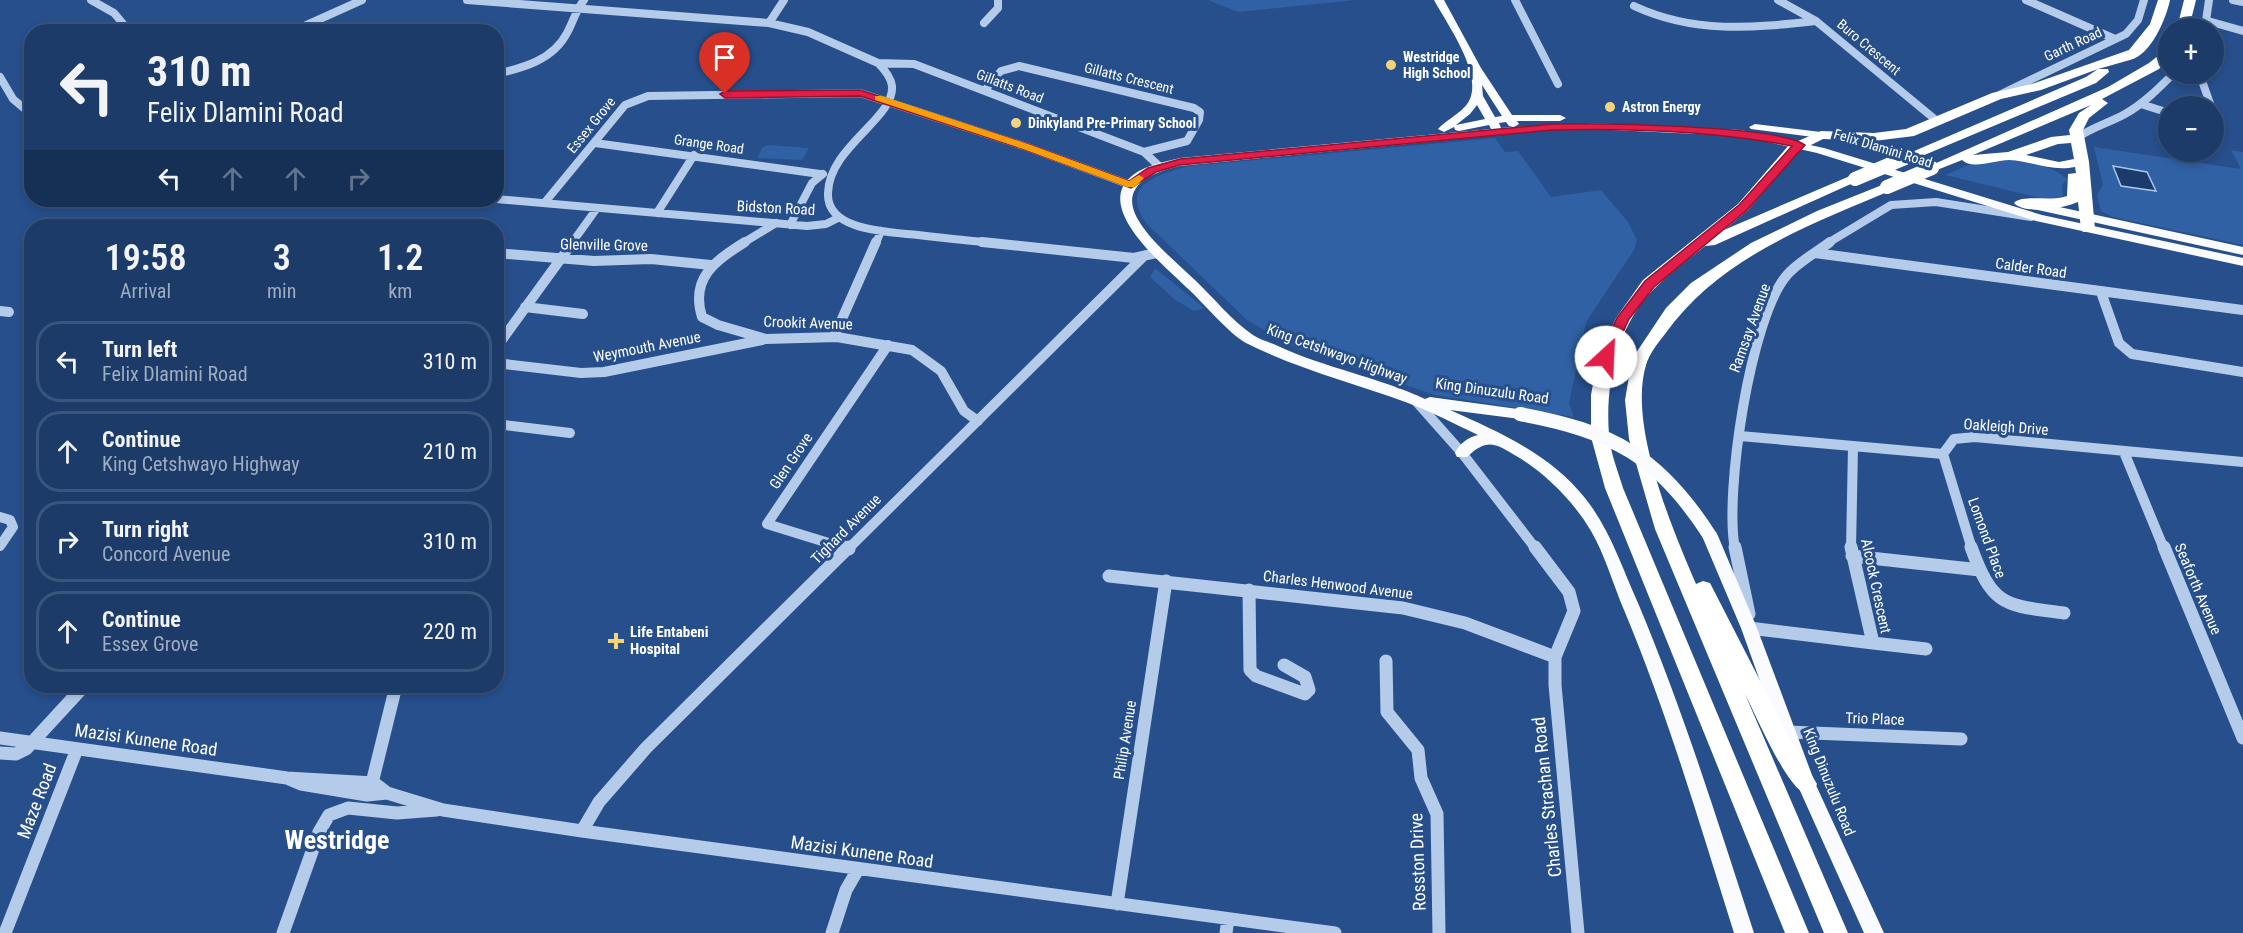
<!DOCTYPE html>
<meta charset="utf-8">
<style>
:root{--surface:#1c3b69;--page:#294671;--text:#f1f3f6;--muted:#a0adc0;--line:#3a557d}
body{margin:0;font-family:"Roboto Condensed",sans-serif;background:var(--page);color:var(--text);height:100vh;display:flex;flex-direction:column;font-size:22px;white-space:nowrap}
*{box-sizing:border-box;margin:0}
p{font-size:20px;color:var(--muted)}
.icon{flex:none;width:33px;height:33px;fill:none;stroke:currentColor;stroke-width:2;stroke-linecap:round;stroke-linejoin:round}
.map{position:relative;flex:1;overflow:hidden}
.panel{position:absolute;left:24px;top:219px;width:480px;height:474px;display:flex;flex-direction:column;background:var(--surface);border-radius:24px;box-shadow:0 3px 9px #0003,0 0 0 2px var(--line)}
.panel>*{flex:none}
.banner{position:absolute;left:24px;top:24px;width:480px;height:183px;border-radius:24px;box-shadow:0 3px 9px #0003,0 0 0 2px var(--line);background:#1c3b69;color:var(--text);overflow:hidden}
.fabs{position:absolute;left:2158px;top:18px;display:grid;gap:12px}
.fabs a{display:grid;place-items:center;width:66px;height:66px;border-radius:50%;background:var(--surface);box-shadow:0 3px 9px #0003,0 0 0 2px var(--line);font-size:30px}
.pin{position:absolute;display:grid;place-items:center;width:51px;height:51px;color:#fff;margin:-62px -26px;border-radius:50% 50% 50% 0;rotate:-45deg;box-shadow:0 0 6px #0007}
.pin .icon{rotate:45deg}
.me{position:absolute;width:66px;margin:-33px;rotate:25deg;stroke-linejoin:round;filter:drop-shadow(0 0 4px #0008)}
.turn{display:flex;align-items:center;gap:21px;height:126px;padding:0 24px;font-size:27px}
.turn .icon{width:78px;height:78px;stroke-width:2.5}
.turn b{display:block;font-size:42px;line-height:51px}
.lanes{display:flex;align-items:center;height:57px;padding:0 24px;background:#0003;justify-content:center;gap:30px;direction:ltr}
.lanes .off{opacity:.35}
.eta{display:flex;justify-content:space-evenly;align-items:center;height:102px;text-align:center}
.eta b{font-size:36px;font-weight:600;line-height:42px}
ul{padding:0;list-style:none}
li{display:flex;align-items:center;gap:18px;height:81px;margin:0 12px 9px;padding:0 12px;border:3px solid var(--line);border-radius:24px}
li div{flex:1}
li b{display:block;font-size:22px}
li em{font-style:normal}
.map>svg:first-child{display:block}
</style>
<div class="map">
<svg width="2243" height="933" viewBox="0 0 2243 933">
<rect width="100%" height="100%" fill="#264f8c"/>
<path fill="#3061a4" d="M 1208,0 L 1356,0 L 1238,12 Z
M 1495,138 L 1505,152 L 1518,151 L 1551,197 L 1601,190 L 1628,222 L 1637,240 L 1634,250 L 1586,322 L 1569,403 L 1574,417 L 1435,395 L 1296,348 L 1247,320 L 1148,225 C 1117,186 1157,174 1190,166 Z
M 769,145 L 809,148 L 802,160 L 757,158 L 763,147 Z
M 2094,147 L 2241,169 L 2231,150 L 2243,152 L 2243,245 L 2113,217 L 2101,211 L 2097,195 L 2103,185 Z
M 2001,159 C 2024,161 2049,163 2067,179 L 2062,185 L 2063,196 L 2048,200 L 1945,175 L 1973,163 Z
M 1155,268 L 1204,308 L 1194,311 L 1174,299 L 1150,277 Z"/>
<path fill="#1b3b6d" stroke="#a9c6eb" stroke-width="1.5" d="M 2113,166 L 2147,172 L 2156,191 L 2121,186 Z"/>
<g fill="none" stroke-linecap="round" stroke-linejoin="round">
<path stroke="#b5cbea" stroke-width="8" d="M 91,0 L 114,13 L 130,32
M 467,0 L 769,23 L 808,32 L 878,63 C 884,69 891,78 892,86 C 895,118 829,147 828,193 C 826,232 892,232 918,235 C 944,238 970,241 996,243
M 1515,0 L 1558,84
M 1778,0 L 1816,21 L 1937,121
M 2026,0 L 2115,39
M 2233,0 L 2243,2
M 1634,6 C 1694,34 1752,28 1816,21
M 2208,21 L 2243,31
M 769,23 L 784,0
M 984,23 L 998,8 L 998,0
M 2205,28 L 2209,0
M 291,32 L 362,0
M 878,63 L 914,64 L 1144,152 L 1160,167
M 496,74 C 523,68 553,60 567,33 C 573,22 576,10 584,0
M 2194,74 L 2202,81 L 2211,106
M 0,77 L 13,99 L 32,115
M 985,90 L 1001,71 L 1019,66 L 1194,108 L 1200,112 L 1199,120 L 1187,141 L 1144,152
M 1997,96 L 2126,34 L 2138,20 L 2144,0
M 2141,104 L 2169,113
M 2214,113 L 2218,125 L 2214,126
M 2077,138 C 2092,127 2109,123 2125,114 C 2143,104 2158,89 2173,74
M 595,143 L 820,174
M 496,199 L 807,226 L 826,224 L 838,218
M 546,201 L 625,105 L 648,96 L 860,93 L 1027,147 L 1131,185
M 657,213 L 694,155
M 790,225 L 812,183 L 823,174
M 572,243 L 597,208
M 743,243 L 776,223
M 876,243 L 881,231
M 1828,243 L 1891,205 L 1936,202 L 2031,217"/>
<path stroke="#b5cbea" stroke-width="10" d="M 745,242 C 715,261 690,278 702,317 L 718,325 L 766,339 L 837,337 L 912,350 L 941,371 L 964,411 L 978,421
M 982,242 L 1134,258 L 1156,253
M 496,253 L 594,261 L 651,259 L 711,265
M 1815,253 L 2243,310
M 2101,292 L 2119,343 L 2132,354 L 2243,372
M 525,307 L 583,314
M 0,311 L 9,312
M 834,337 L 876,242
M 496,348 L 573,242
M 496,363 L 581,373 L 604,372 L 762,340
M 1415,400 L 1462,453 L 1536,549
M 496,424 L 570,433
M 1740,436 L 1943,454 L 1954,439 L 1975,437 L 2243,462
M 2124,452 L 2164,549
M 1943,454 L 1972,549
M 0,517 L 10,520 L 13,527 L 0,546
M 848,549 L 767,524 L 888,345
M 848,549 L 1142,258
M 1735,549 C 1724,495 1750,317 1787,275 C 1798,262 1817,252 1830,242
M 1851,549 L 1853,447"/>
<path stroke="#b5cbea" stroke-width="13" d="M 843,547 L 849,549
M 1535,547 L 1569,592 L 1574,611 L 1555,657 L 1555,685 L 1578,933
M 1735,547 L 1749,614
M 1971,547 C 1993,608 2005,605 2064,613
M 2164,547 L 2243,738
M 1852,556 L 1980,570
M 1109,576 L 1403,608 L 1465,623 L 1555,657
M 1249,590 L 1250,670 L 1256,676 L 1305,694 L 1309,690 L 1305,677 L 1284,665
M 1749,628 L 1873,643 L 1851,547
M 1873,643 L 1926,649
M 1386,661 L 1387,712 L 1418,750 L 1421,778 L 1437,814 L 1439,933
M 1788,732 L 1961,739
M 0,738 L 287,778 L 374,783 L 387,793
M 0,753 L 16,754 L 26,749 L 84,686
M 287,778 L 301,784 L 367,795 L 387,793 L 443,810 L 582,831 L 1335,933
M 371,787 L 396,686
M 582,831 L 599,802 L 646,748 L 849,547
M 1117,904 L 1166,581
M 5,933 L 77,749
M 283,933 L 319,832 L 329,815 L 348,808 L 397,813 L 437,810
M 832,933 L 846,890 L 857,871
M 1226,933 L 1228,919"/>
<path fill="#f9fbfe" fill-rule="evenodd" d="M 1434,0 L 1444,0 L 1481,68 L 1512,115 L 1560,115 L 1566,118 L 1560,121 L 1517,121 L 1519,124 L 1514,127 L 1591,123 L 1741,130 L 1824,148 L 2042,215 L 2243,258 L 2243,266 L 2036,221 L 1817,153 L 1741,136 L 1591,129 L 1552,130 L 1180,166 C 1083,188 1157,244 1196,281 C 1214,298 1232,321 1253,335 C 1260,340 1270,342 1278,346 C 1325,368 1378,377 1425,399 L 1430,397 L 1525,410 L 1527,414 L 1520,419 L 1450,410 C 1499,432 1550,454 1585,498 C 1610,529 1622,568 1638,603 C 1683,710 1718,822 1754,933 L 1734,933 C 1700,825 1668,715 1624,610 C 1613,584 1605,555 1591,531 C 1574,502 1546,474 1518,457 C 1496,444 1488,437 1467,457 L 1457,457 L 1455,453 C 1459,444 1468,437 1478,435 C 1455,424 1432,412 1408,403 C 1354,383 1297,369 1246,343 C 1229,334 1202,301 1186,287 C 1164,265 1091,207 1133,175 C 1146,165 1164,162 1180,158 L 1491,129 L 1489,125 L 1459,131 L 1455,130 L 1454,127 L 1444,132 L 1438,129 C 1448,118 1467,111 1471,96 C 1479,68 1447,24 1434,0 ZM 1482,85 L 1502,116 L 1495,117 L 1483,96 ZM 1477,105 L 1485,119 L 1456,125 L 1470,114 ZM 1506,122 L 1509,126 L 1513,127 L 1501,128 L 1499,123 Z
M 1755,124 L 1821,132 L 1827,135 L 1821,138 L 1751,129 L 1749,127 Z
M 2032,201 L 2243,247 L 2243,255 L 2028,208 L 2026,205 Z
M 1710,530 L 1716,532 L 1718,536 L 1757,628 L 1815,783 L 1884,933 L 1864,933 L 1797,784 L 1741,628 L 1702,536 L 1704,532 Z"/>
<path fill="#fff" fill-rule="evenodd" d="M 2158,0 L 2170,0 C 2166,19 2151,55 2130,60 C 2119,63 2109,66 2098,69 L 2108,69 L 2109,72 L 2096,83 L 1910,161 L 1900,161 L 1898,158 L 2086,77 L 2098,69 L 2041,90 L 2001,99 L 1914,136 L 1874,141 L 1823,139 L 1799,151 L 1748,210 L 1724,230 L 1850,176 L 1860,176 L 1862,179 L 1715,245 L 1705,246 C 1689,259 1671,272 1656,287 C 1617,324 1605,383 1609,435 C 1610,452 1618,471 1623,488 L 1809,933 L 1785,933 L 1605,488 L 1591,437 L 1591,395 L 1598,357 L 1616,318 L 1643,280 L 1738,204 L 1789,145 L 1821,131 L 1874,133 L 1906,129 L 1992,93 L 2032,84 L 2129,50 L 2150,24 Z
M 2184,0 L 2196,0 L 2189,28 L 2177,28 Z
M 2169,47 L 2169,58 L 2159,69 L 2102,99 L 2108,103 L 2089,118 L 2083,130 L 2089,162 L 2095,229 L 2093,232 L 2083,232 L 2081,229 L 2078,202 C 2065,208 2024,215 2014,203 C 2022,194 2052,202 2067,196 L 2068,174 L 2076,173 L 2075,167 C 2051,172 2032,161 2009,160 C 1995,160 1972,170 1962,160 L 1932,172 L 1925,168 L 2108,87 L 2149,63 ZM 2091,105 L 2079,113 L 2069,130 L 2070,135 L 2051,137 L 2008,152 L 1973,155 ZM 2071,143 L 2074,159 L 2059,162 L 2026,155 L 2058,144 Z
M 1887,183 L 1894,187 L 1892,190 C 1809,225 1719,258 1665,334 C 1658,343 1649,354 1646,365 C 1628,425 1672,528 1696,584 L 1703,581 L 1710,583 L 1790,739 L 1817,784 L 1814,791 L 1806,794 C 1786,787 1756,715 1745,694 L 1848,933 L 1824,933 L 1655,529 L 1629,439 L 1625,400 L 1632,359 L 1666,308 L 1691,283 L 1751,243 L 1817,211 Z"/>
<path stroke="#f9fbfe" stroke-width="14" d="M 1520,414 C 1612,431 1659,456 1710,536"/>
<path stroke="#fff" stroke-width="14" d="M 1855,179 L 1905,158
M 1887,187 L 1932,168"/>
</g>
<path fill="#e11d48" stroke="#92132f" stroke-width="1.5" d="M 860,90 L 1031,145 L 1129,181 L 1148,168 L 1180,159 L 1552,124 C 1593,123 1779,125 1805,145 L 1747,210 L 1654,287 L 1629,319 L 1610,360 L 1606,361 L 1599,357 L 1617,318 L 1645,281 L 1739,205 L 1792,146 C 1714,131 1632,128 1552,130 L 1180,165 L 1156,172 L 1131,188 L 1023,149 L 860,96 L 725,98 L 720,94 L 725,91 Z"/>
<path fill="#f59e0b" d="M 875,96 L 882,96 L 1031,145 L 1129,181 L 1139,175 L 1144,178 L 1135,187 L 1127,187 L 1023,149 L 875,100 Z"/>
<g fill="#f4d47a" stroke="#264f8c" stroke-width="2">
<circle cx="1391" cy="65" r="6"/>
<circle cx="1610" cy="107" r="6"/>
<circle cx="1016" cy="123" r="6"/>
<path d="M613 632h6v6h6v6h-6v6h-6v-6h-6v-6h6z"/>
</g>
<g text-anchor="middle" stroke-width="6" stroke-linejoin="round" paint-order="stroke">
<g font-size="14" fill="#fff" stroke="#264f8c">
<text transform="translate(2073 44) rotate(-25)" y="5">Garth Road</text>
<text transform="translate(1869 47) rotate(40)" y="5">Buro Crescent</text>
<text transform="translate(1129 78) rotate(14)" y="5">Gillatts Crescent</text>
<text transform="translate(1010 86) rotate(21)" y="5">Gillatts Road</text>
<text transform="translate(591 125) rotate(-51)" y="5">Essex Grove</text>
<text transform="translate(709 144) rotate(8)" y="5">Grange Road</text>
<text transform="translate(1883 148) rotate(17)" y="5">Felix Dlamini Road</text>
</g>
<g font-size="14" font-weight="bold" fill="#fff" stroke="#264f8c" text-anchor="start">
<text x="1403" y="62">Westridge<tspan x="1403" dy="16">High School</tspan></text>
<text x="1622" y="112">Astron Energy</text>
<text x="1028" y="128">Dinkyland Pre-Primary School</text>
</g>
<g font-size="15" fill="#fff" stroke="#264f8c">
<text transform="translate(776 208) rotate(3)" y="5">Bidston Road</text>
<text transform="translate(604 245) rotate(1)" y="5">Glenville Grove</text>
<text transform="translate(2031 268) rotate(8)" y="5">Calder Road</text>
<text transform="translate(808 323) rotate(2)" y="5">Crookit Avenue</text>
<text transform="translate(1750 328) rotate(-70)" y="5">Ramsay Avenue</text>
<text transform="translate(647 347) rotate(-11)" y="5">Weymouth Avenue</text>
<text transform="translate(1337 354) rotate(20)" y="5">King Cetshwayo Highway</text>
<text transform="translate(1492 391) rotate(8)" y="5">King Dinuzulu Road</text>
<text transform="translate(2006 427) rotate(4)" y="5">Oakleigh Drive</text>
<text transform="translate(791 461) rotate(-56)" y="5">Glen Grove</text>
<text transform="translate(846 529) rotate(-45)" y="5">Tighard Avenue</text>
<text transform="translate(1987 538) rotate(70)" y="5">Lomond Place</text>
<text transform="translate(1338 585) rotate(7)" y="5">Charles Henwood Avenue</text>
<text transform="translate(1876 586) rotate(78)" y="5">Alcock Crescent</text>
<text transform="translate(2198 589) rotate(67)" y="5">Seaforth Avenue</text>
<text transform="translate(1875 719) rotate(2)" y="5">Trio Place</text>
<text transform="translate(1125 740) rotate(-81)" y="5">Philip Avenue</text>
<text transform="translate(1829 782) rotate(68)" y="5">King Dinuzulu Road</text>
</g>
<g font-size="15" font-weight="bold" fill="#fff" stroke="#264f8c" text-anchor="start">
<text x="630" y="637">Life Entabeni<tspan x="630" dy="17">Hospital</tspan></text>
</g>
<g font-size="18" fill="#fff" stroke="#264f8c">
<text transform="translate(146 740) rotate(8)" y="6">Mazisi Kunene Road</text>
<text transform="translate(1547 797) rotate(-96)" y="6">Charles Strachan Road</text>
<text transform="translate(37 801) rotate(-69)" y="6">Maze Road</text>
<text transform="translate(862 852) rotate(8)" y="6">Mazisi Kunene Road</text>
<text transform="translate(1418 862) rotate(-92)" y="6">Rosston Drive</text>
</g>
<g font-size="26" font-weight="bold" fill="#fff" stroke="#264f8c">
<text x="337" y="849">Westridge</text>
</g>
</g>
</svg>
<div class="fabs">
<a>+</a>
<a>−</a>
</div>
<div class="pin" style="left:725px;top:94px;background:#d93025"><svg class="icon" aria-label="arrive" viewBox="0 0 24 24"><path d="M6 21V4h12l-3 4 3 4H6"/></svg></div>
<svg class="me" style="left:1606px;top:357px" viewBox="-20 -20 40 40"><circle r="19" fill="#fff"/><path d="M0-13L10 11 0 6-10 11z" fill="#e11d48"/></svg>
<div class="banner">
<div class="turn"><svg class="icon" aria-label="left" viewBox="0 0 24 24"><path d="M17 20v-9H6M10 6l-5 5 5 5"/></svg><div><b>310 m</b>Felix Dlamini Road</div></div>
<div class="lanes"><svg class="icon" aria-label="left" viewBox="0 0 24 24"><path d="M17 20v-9H6M10 6l-5 5 5 5"/></svg><svg class="icon off" aria-label="ahead" viewBox="0 0 24 24"><path d="M12 20V5M6 11l6-6 6 6"/></svg><svg class="icon off" aria-label="ahead" viewBox="0 0 24 24"><path d="M12 20V5M6 11l6-6 6 6"/></svg><svg class="icon off" aria-label="right" viewBox="0 0 24 24"><path d="M7 20v-9h11M14 6l5 5-5 5"/></svg></div>
</div>
<section class="panel">
<div class="eta">
<div><b>19:58</b><p>Arrival</p></div>
<div><b>3</b><p>min</p></div>
<div><b>1.2</b><p>km</p></div>
</div>
<ul>
<li><svg class="icon" aria-label="left" viewBox="0 0 24 24"><path d="M17 20v-9H6M10 6l-5 5 5 5"/></svg><div><b>Turn left</b><p>Felix Dlamini Road</p></div><em>310 m</em></li>
<li><svg class="icon" aria-label="ahead" viewBox="0 0 24 24"><path d="M12 20V5M6 11l6-6 6 6"/></svg><div><b>Continue</b><p>King Cetshwayo Highway</p></div><em>210 m</em></li>
<li><svg class="icon" aria-label="right" viewBox="0 0 24 24"><path d="M7 20v-9h11M14 6l5 5-5 5"/></svg><div><b>Turn right</b><p>Concord Avenue</p></div><em>310 m</em></li>
<li><svg class="icon" aria-label="ahead" viewBox="0 0 24 24"><path d="M12 20V5M6 11l6-6 6 6"/></svg><div><b>Continue</b><p>Essex Grove</p></div><em>220 m</em></li>
</ul>
</section>
</div>
